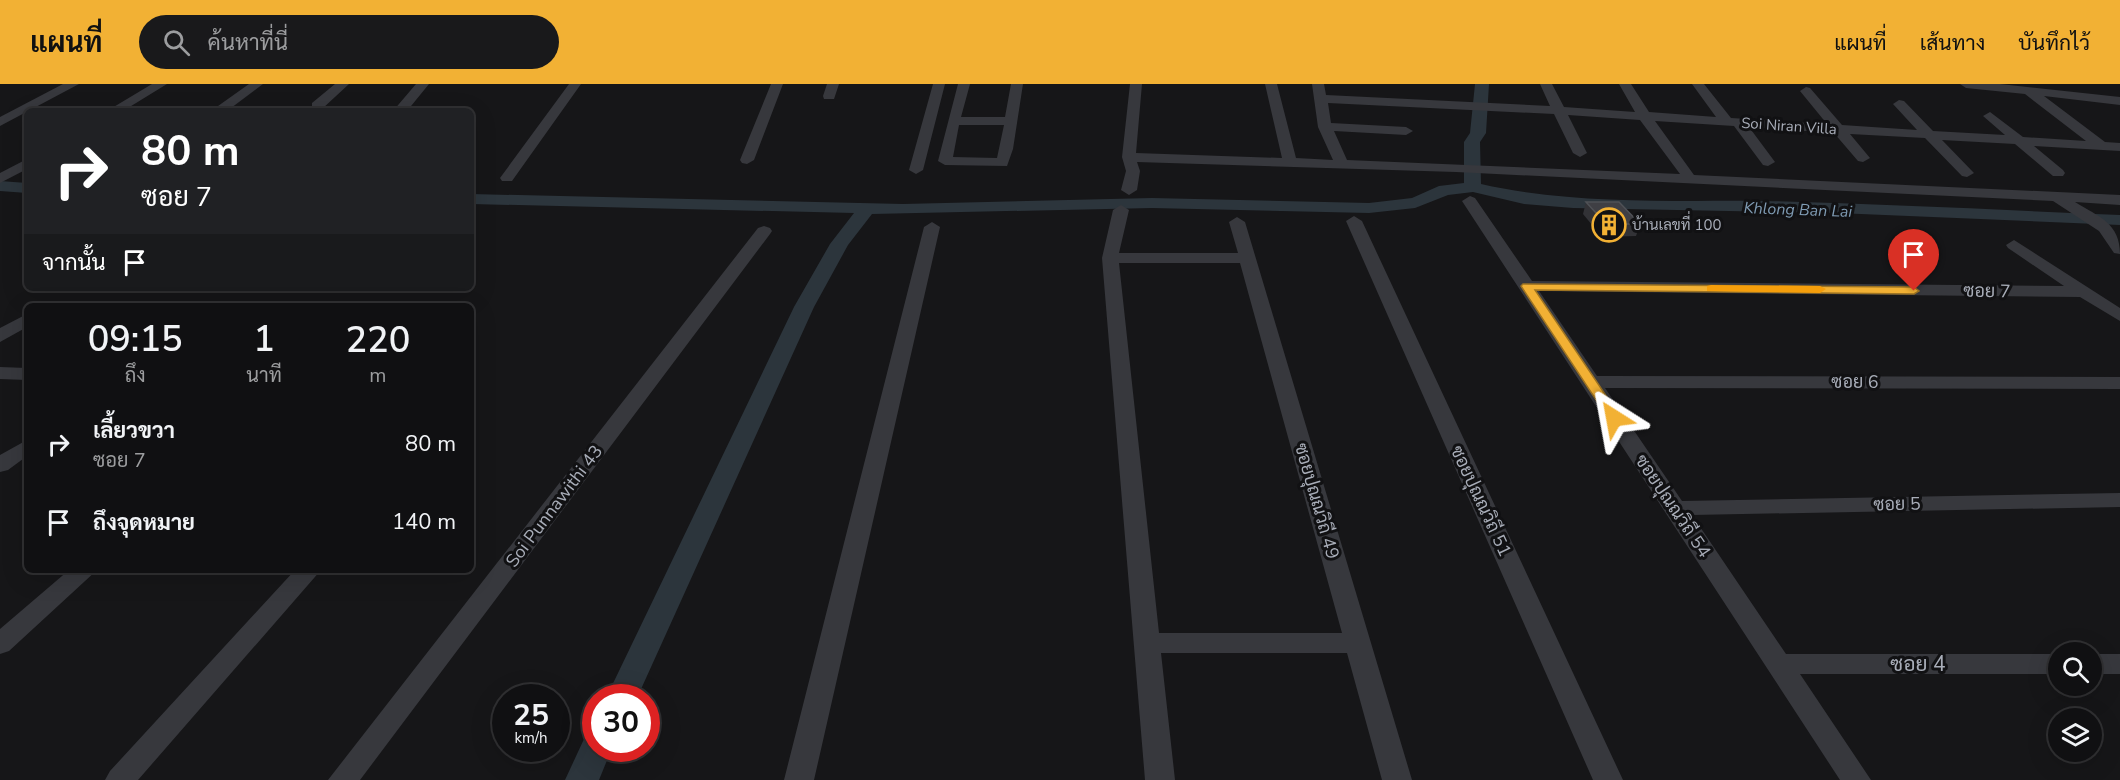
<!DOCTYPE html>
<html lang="th">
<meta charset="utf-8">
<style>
:root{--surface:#101012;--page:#19191b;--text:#f1f3f6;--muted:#9c9d9f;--line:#303032;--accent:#f2b134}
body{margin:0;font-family:"Nunito Sans",Sarabun,sans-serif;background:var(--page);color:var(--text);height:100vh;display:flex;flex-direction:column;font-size:22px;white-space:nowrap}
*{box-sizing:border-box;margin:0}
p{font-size:20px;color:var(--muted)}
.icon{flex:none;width:33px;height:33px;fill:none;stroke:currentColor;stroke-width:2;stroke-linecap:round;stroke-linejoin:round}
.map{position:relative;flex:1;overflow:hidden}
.drawer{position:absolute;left:24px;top:219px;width:450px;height:270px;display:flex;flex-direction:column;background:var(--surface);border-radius:9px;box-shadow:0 6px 24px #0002,0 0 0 2px var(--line)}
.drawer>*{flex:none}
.hud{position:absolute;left:24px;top:24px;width:450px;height:183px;border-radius:9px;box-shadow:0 6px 24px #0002,0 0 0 2px var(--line);background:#202124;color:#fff;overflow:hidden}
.controls{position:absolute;left:2048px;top:558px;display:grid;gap:12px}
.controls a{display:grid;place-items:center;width:54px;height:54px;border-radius:50%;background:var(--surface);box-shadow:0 6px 24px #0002,0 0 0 2px var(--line);font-size:30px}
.speed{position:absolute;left:492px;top:600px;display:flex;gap:12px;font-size:30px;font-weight:700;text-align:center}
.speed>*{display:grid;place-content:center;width:78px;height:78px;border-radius:50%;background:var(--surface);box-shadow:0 6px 24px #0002,0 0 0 2px var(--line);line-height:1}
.speed small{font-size:15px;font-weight:400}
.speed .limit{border:9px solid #d22;background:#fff;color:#111}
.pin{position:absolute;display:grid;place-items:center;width:51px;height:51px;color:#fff;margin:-62px -26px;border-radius:50% 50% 50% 0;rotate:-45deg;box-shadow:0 0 6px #0007}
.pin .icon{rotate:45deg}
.me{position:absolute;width:66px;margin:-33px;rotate:326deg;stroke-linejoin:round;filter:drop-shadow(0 0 4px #0008)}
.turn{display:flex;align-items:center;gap:21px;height:126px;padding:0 18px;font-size:27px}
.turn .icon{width:78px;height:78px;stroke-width:2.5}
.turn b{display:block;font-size:42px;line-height:51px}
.then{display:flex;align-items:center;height:57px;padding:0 18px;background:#0003;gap:12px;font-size:22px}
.eta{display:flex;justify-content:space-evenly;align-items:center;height:102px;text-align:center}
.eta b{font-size:36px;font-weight:600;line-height:42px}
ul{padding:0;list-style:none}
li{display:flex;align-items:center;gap:18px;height:78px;padding:0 18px}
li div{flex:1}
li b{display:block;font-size:22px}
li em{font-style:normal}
header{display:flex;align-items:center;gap:36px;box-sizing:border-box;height:84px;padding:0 30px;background:var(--accent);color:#111}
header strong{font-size:28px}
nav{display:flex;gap:33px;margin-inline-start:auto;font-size:21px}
.search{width:420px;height:54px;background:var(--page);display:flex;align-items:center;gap:15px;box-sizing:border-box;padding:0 21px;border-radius:33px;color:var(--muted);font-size:22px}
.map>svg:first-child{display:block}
</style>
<header>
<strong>แผนที่</strong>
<div class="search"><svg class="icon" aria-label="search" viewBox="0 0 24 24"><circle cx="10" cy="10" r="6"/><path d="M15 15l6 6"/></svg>ค้นหาที่นี่</div>
<nav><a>แผนที่</a><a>เส้นทาง</a><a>บันทึกไว้</a></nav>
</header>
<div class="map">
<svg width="2120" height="696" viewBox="0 0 2120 696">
<rect width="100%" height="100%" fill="#161618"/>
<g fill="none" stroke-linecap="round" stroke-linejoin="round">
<path fill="#2c353c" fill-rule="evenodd" d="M 1475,0 L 1489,0 L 1486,49 L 1480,58 L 1481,100 C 1574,121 1672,116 1766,117 C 1884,120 2002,126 2120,131 L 2120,141 L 1837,129 L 1573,124 L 1524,120 L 1473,108 L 1448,111 L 1415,124 L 1369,129 L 1152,124 L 872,130 L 848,161 L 814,223 L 637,614 L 606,614 L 794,223 L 830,160 L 854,129 L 471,120 L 471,110 L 903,120 L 1152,114 L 1369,119 L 1412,114 L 1439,102 L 1464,99 L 1464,58 L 1470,49 Z
M 0,97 L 27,99 L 27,109 L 0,107 Z
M 596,651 L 596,664 L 612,664 L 599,696 L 565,696 L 584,655 Z"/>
<path fill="#37383d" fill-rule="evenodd" d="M 63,0 L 79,0 L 0,42 L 0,33 Z
M 152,0 L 167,0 L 123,27 L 107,27 Z
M 249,0 L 263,0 L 227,27 L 211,27 Z
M 335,0 L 349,0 L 322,25 L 312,25 L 312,19 Z
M 416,0 L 429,0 L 407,27 L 393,27 Z
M 569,0 L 581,0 L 512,97 L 502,97 L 500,94 Z
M 771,0 L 783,0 L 754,76 L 747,80 L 742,79 L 740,76 Z
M 827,0 L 839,0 L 834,15 L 824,15 L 823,12 Z
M 933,0 L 945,0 L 923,86 L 916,90 L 909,86 Z
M 958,0 L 970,0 L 961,33 L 1005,33 L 1011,0 L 1023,0 L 1013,65 L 1007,82 L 945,81 L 938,77 ZM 959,41 L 1004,41 L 997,74 L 953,73 Z
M 1130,0 L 1142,0 L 1136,69 L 1282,74 L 1265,0 L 1277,0 L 1296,74 L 1333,76 L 1318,43 L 1312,0 L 1324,0 L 1326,11 L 1550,22 L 1540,0 L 1552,0 L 1564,23 L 1635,28 L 1619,0 L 1631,0 L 1649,28 L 1716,33 L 1692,0 L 1704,0 L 1731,34 L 1827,40 L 1800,7 L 1806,3 L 1810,4 L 1842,41 L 1917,46 L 1893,20 L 1899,16 L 1904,17 L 1933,47 L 2005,51 L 1983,32 L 1990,28 L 2023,53 L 2086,57 L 2025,10 L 1966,4 L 1960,0 L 2000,0 L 2120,13 L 2120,21 L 2044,12 L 2105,58 L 2120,59 L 2120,67 L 2034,62 L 2063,86 L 2065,89 L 2063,92 L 2053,92 L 2015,60 L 1942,56 L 1974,89 L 1967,93 L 1962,92 L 1925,54 L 1850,50 L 1870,74 L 1863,78 L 1858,77 L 1834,49 L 1749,43 L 1775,78 L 1768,82 L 1763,81 L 1734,42 L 1655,37 L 1694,91 L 2120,111 L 2120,121 L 2075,118 C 2099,133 2120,139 2120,170 L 2114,169 L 2099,147 L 2053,117 L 1456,88 L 1137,78 L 1140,87 L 1137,106 L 1129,111 L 1121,106 L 1126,87 L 1122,73 ZM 1328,19 L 1554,30 L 1573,69 L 1580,73 L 1587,69 L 1568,31 L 1640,36 L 1680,90 L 1347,76 L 1334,47 L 1406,51 L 1413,47 L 1406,43 L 1331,39 Z
M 27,75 L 27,85 L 0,99 L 0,89 Z
M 1470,112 L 1475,114 L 1532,197 L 2064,202 L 2008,164 L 2006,161 L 2014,156 L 2120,224 L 2120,237 L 2080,213 L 1539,207 L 1597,292 L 2120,293 L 2120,305 L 1605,304 L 1682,417 L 2120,409 L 2120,423 L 1692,431 L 1786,570 L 2058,570 L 2058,590 L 1800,590 L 1871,696 L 1840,696 L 1462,117 Z
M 1121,121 L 1129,126 L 1119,169 L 1238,169 L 1229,138 L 1237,133 L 1245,138 L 1412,696 L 1382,696 L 1347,569 L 1161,569 L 1175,696 L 1145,696 L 1102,174 L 1113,126 ZM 1119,179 L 1240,179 L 1342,549 L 1159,549 Z
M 1354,132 L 1362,137 L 1623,696 L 1593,696 L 1346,137 Z
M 932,138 L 940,143 L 814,696 L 784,696 L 924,143 Z
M 764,142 L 770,144 L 772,147 L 770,150 L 360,696 L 328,696 L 758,144 Z
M 27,230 L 27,243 L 0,258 L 0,244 Z
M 0,283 L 27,284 L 27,296 L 0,295 Z
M 27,356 L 27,372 L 8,386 L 0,388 L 0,371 Z
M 69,486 L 97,486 L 9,567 L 0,570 L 0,545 Z
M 295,486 L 321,486 L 138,696 L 105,696 L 110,687 Z
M 2091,570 L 2120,570 L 2120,590 L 2091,590 Z"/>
</g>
<path fill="#323236" d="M 1586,118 L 1640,140 L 1636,152 L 1602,153 L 1583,130 Z"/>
<path fill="#3f3f44" stroke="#4f5156" stroke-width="1.5" d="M 1586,118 L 1619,118 L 1640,140 L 1606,140 Z"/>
<path fill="#f2b134" stroke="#9d7322" stroke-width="1.5" d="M 1523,200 L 1914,203 L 1919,207 L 1914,210 L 1535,206 L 1621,334 L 1614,338 L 1608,334 L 1521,202 Z"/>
<path fill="#f59e0b" d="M 1711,201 L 1820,202 L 1826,205 L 1820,209 L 1707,207 L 1707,202 Z"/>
<defs>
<symbol id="building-ring" viewBox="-11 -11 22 22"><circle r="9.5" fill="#111113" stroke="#f2b134" stroke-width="1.5"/><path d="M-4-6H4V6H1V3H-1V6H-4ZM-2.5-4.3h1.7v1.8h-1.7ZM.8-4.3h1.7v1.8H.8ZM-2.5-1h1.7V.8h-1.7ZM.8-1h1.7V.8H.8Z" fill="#f2b134"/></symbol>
</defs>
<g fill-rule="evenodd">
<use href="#building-ring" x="1590" y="122" width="38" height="38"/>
</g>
<g text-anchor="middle" stroke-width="6" stroke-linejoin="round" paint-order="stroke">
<g font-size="15" fill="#a8adb8" stroke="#111113">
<text transform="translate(1789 42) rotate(4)" y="5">Soi Niran Villa</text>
</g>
<g font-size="15" fill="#a8adb8" stroke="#111113" text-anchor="start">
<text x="1632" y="146">บ้านเลขที่ 100</text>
</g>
<g font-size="16" font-style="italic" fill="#7f9bb3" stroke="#111113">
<text transform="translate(1798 125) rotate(2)" y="6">Khlong Ban Lai</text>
</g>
<g font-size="18" fill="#a8adb8" stroke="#111113">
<text transform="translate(1987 207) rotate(1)" y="6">ซอย 7</text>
<text x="1855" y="304">ซอย 6</text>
<text transform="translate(1317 417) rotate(74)" y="6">ซอยปุณณวิถี 49</text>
<text transform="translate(1481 417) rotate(65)" y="6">ซอยปุณณวิถี 51</text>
<text transform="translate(1897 420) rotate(-1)" y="6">ซอย 5</text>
<text transform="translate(554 422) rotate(-53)" y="6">Soi Punnawithi 43</text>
<text transform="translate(1673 422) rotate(56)" y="6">ซอยปุณณวิถี 54</text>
</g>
<g font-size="21" fill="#a8adb8" stroke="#111113">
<text x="1918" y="587">ซอย 4</text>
</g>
</g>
</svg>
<div class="controls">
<a><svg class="icon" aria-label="search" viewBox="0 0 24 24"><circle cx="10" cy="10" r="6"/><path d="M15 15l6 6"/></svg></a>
<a><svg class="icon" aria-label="layers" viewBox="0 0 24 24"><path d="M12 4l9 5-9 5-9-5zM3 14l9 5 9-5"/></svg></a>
</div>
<div class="speed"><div>25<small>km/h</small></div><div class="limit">30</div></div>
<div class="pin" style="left:1914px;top:207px;background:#d93025"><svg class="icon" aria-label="arrive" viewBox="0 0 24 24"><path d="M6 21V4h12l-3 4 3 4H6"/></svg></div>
<svg class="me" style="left:1614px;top:334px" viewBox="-20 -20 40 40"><path d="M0-17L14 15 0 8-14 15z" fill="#f2b134" stroke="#fff" stroke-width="4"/></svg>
<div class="hud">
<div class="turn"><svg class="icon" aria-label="right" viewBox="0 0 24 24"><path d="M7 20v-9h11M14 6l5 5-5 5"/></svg><div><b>80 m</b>ซอย 7</div></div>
<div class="then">จากนั้น<svg class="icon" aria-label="arrive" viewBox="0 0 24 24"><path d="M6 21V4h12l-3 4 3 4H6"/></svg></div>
</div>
<section class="drawer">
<div class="eta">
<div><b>09:15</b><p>ถึง</p></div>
<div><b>1</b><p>นาที</p></div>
<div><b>220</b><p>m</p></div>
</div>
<ul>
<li><svg class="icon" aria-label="right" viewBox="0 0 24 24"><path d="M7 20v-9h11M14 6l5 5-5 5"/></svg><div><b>เลี้ยวขวา</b><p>ซอย 7</p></div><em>80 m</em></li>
<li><svg class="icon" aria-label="arrive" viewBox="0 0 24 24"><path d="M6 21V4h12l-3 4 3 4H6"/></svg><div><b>ถึงจุดหมาย</b></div><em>140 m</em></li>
</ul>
</section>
</div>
